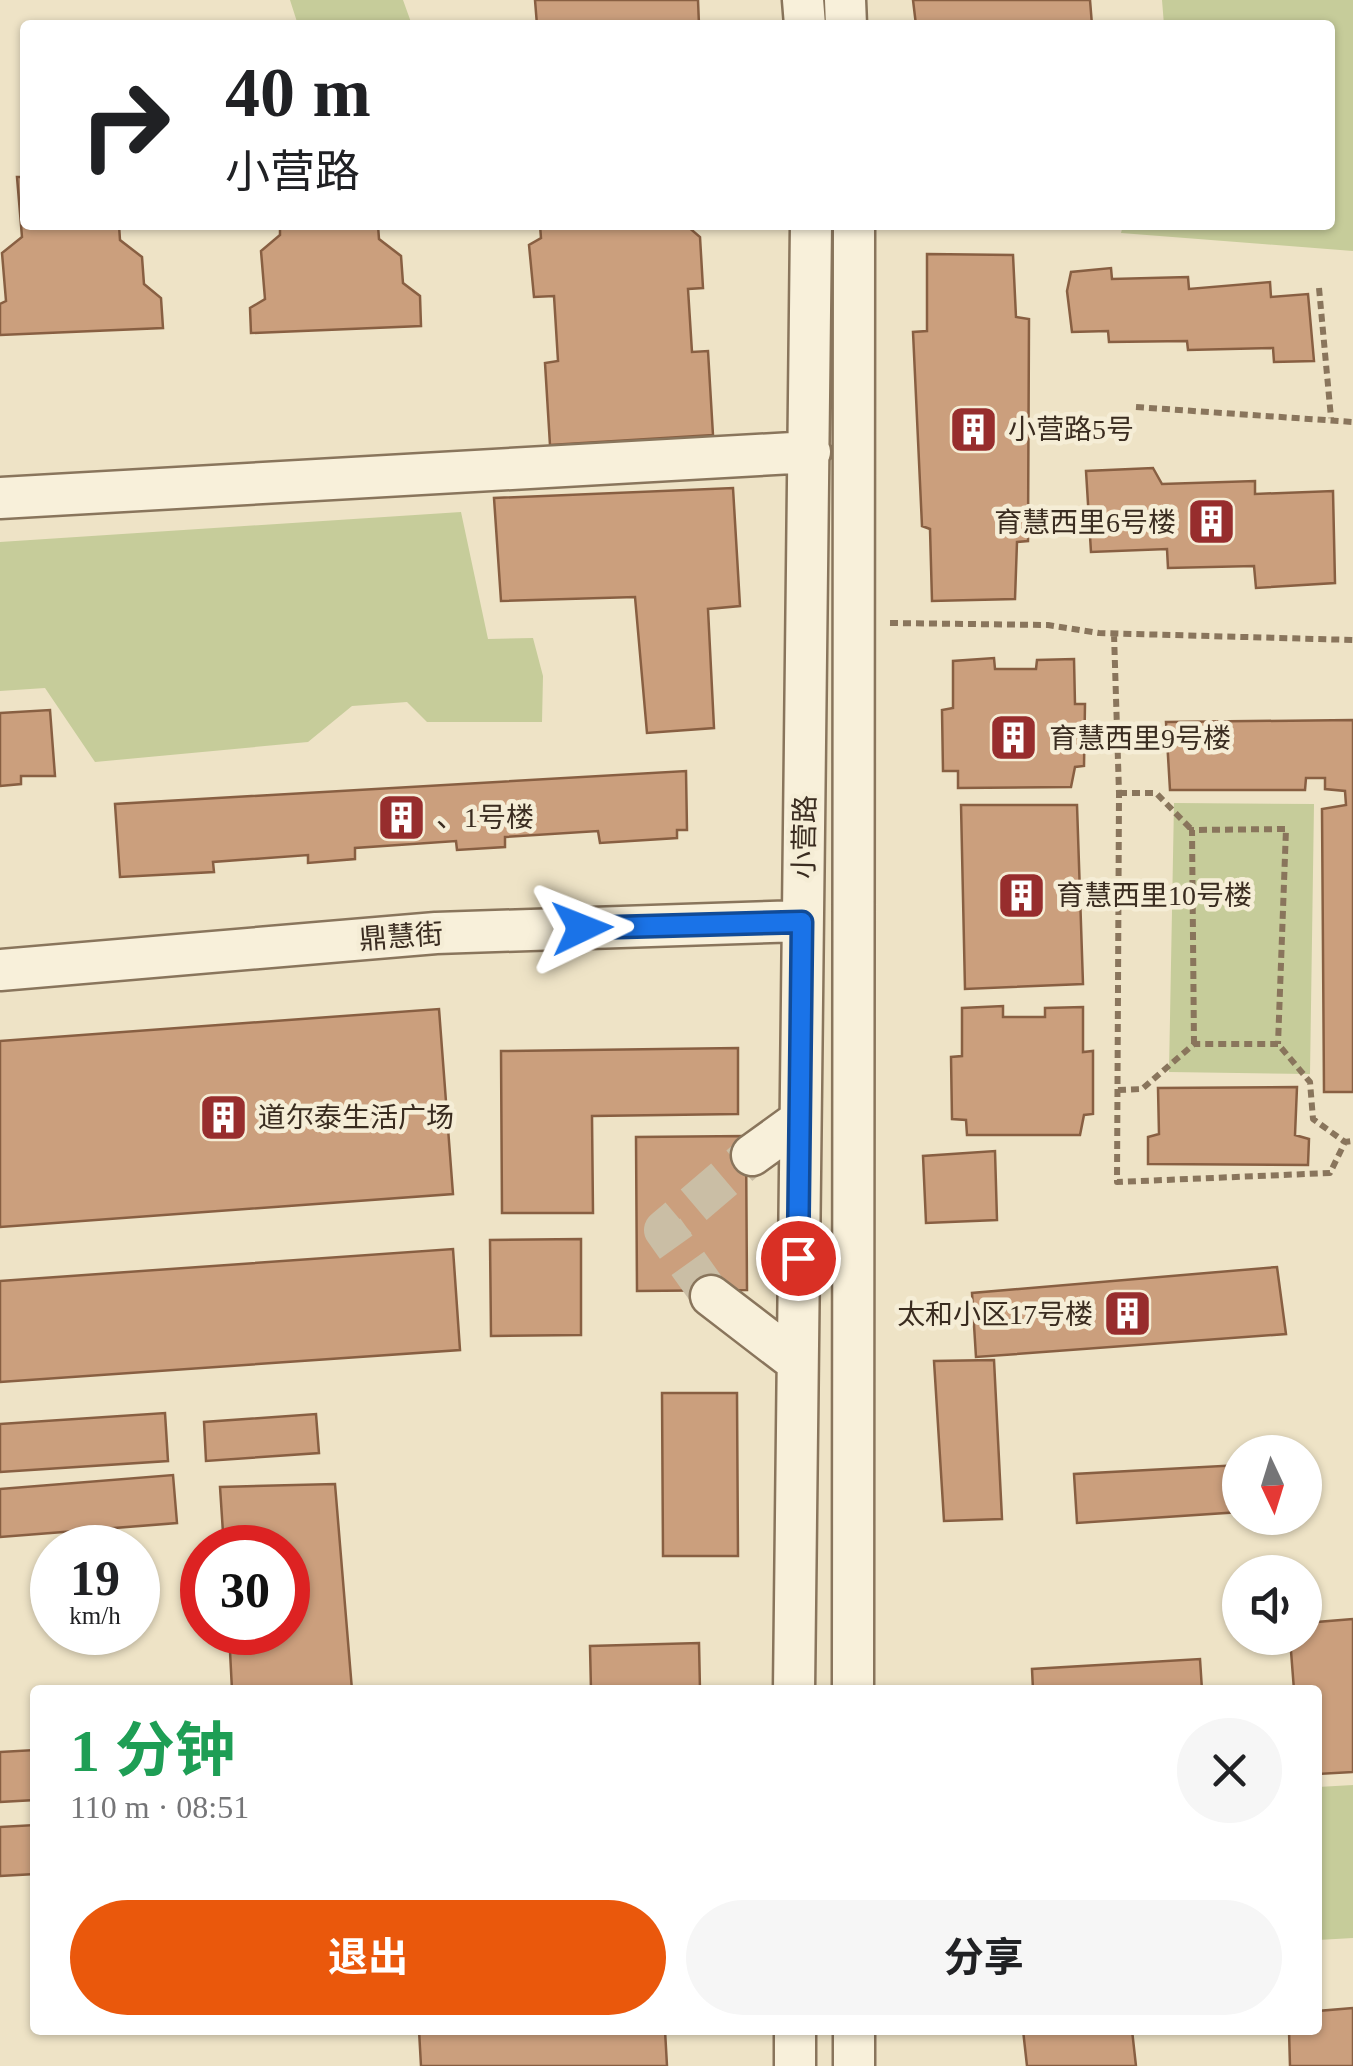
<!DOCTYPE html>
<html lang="zh">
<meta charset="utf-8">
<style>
:root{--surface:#fff;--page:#f6f6f6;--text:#202124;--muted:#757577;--accent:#ea580c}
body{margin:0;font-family:"Times New Roman","Noto Sans SC",serif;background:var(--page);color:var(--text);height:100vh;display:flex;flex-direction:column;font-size:38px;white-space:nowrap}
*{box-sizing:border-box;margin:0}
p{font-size:32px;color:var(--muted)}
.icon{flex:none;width:55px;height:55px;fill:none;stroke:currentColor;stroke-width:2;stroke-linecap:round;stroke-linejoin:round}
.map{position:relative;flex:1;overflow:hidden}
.drawer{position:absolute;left:30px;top:1685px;width:1292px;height:350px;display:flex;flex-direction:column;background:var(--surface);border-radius:10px;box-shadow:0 2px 8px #0004}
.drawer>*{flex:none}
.guide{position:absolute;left:20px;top:20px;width:1315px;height:210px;border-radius:10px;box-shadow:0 2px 8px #0004;background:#fff;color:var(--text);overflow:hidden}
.needle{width:65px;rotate:176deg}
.controls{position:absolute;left:1222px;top:1435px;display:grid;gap:20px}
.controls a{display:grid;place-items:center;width:100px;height:100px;border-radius:50%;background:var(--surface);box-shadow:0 2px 8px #0004;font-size:50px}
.speed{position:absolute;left:30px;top:1525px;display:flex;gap:20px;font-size:50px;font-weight:700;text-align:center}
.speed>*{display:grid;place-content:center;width:130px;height:130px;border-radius:50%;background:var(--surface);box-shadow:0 2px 8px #0004;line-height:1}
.speed small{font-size:25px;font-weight:400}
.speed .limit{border:15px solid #d22;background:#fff;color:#111}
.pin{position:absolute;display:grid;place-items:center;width:85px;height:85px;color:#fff;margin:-42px;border:5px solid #fff;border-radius:50%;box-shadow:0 2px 10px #0007}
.me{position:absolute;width:110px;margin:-55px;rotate:88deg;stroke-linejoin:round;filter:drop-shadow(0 0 8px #0008)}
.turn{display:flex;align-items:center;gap:35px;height:210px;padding:0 40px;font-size:45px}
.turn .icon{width:130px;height:130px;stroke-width:2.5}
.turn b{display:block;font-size:70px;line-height:85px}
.round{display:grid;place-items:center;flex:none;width:105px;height:105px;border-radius:52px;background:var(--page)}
.headline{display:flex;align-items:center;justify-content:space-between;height:170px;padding:0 40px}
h1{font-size:60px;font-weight:700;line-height:75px;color:#1e9e55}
.action{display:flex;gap:20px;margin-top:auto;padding:20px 40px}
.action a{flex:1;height:115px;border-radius:60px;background:var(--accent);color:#fff;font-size:40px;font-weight:700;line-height:115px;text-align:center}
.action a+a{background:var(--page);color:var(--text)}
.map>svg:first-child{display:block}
</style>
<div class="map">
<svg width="1353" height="2066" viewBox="0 0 1353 2066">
<rect width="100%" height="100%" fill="#eee3c6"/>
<path fill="#c6cc9a" d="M 290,0 L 403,0 L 412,25 L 298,25 Z
M 1162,0 L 1353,0 L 1353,251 L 1121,233 L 1123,225 L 1330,225 L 1330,25 L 1164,25 Z
M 461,512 L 488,639 L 533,638 L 543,676 L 542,722 L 427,722 L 407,702 L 352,706 L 308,742 L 95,762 L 45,688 L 0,691 L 0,542 Z
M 1174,803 L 1314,804 L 1310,1074 L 1169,1072 Z
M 1353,1785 L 1353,1938 L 1318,1940 L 1318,1787 Z"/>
<path fill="#cb9f7d" stroke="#885f42" stroke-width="2.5" d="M 535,0 L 698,0 L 699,25 L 537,25 Z
M 913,0 L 1090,0 L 1092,25 L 916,25 Z
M 17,177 L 25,177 L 25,225 L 119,225 L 120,240 L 142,257 L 144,284 L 161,298 L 163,328 L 0,335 L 0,304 L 6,301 L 2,253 L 22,237 Z
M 280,225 L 378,225 L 379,239 L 401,256 L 403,283 L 420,296 L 421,326 L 251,333 L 250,308 L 265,299 L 261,251 L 280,235 Z
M 540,225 L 686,225 L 700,237 L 703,288 L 688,289 L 692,352 L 708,351 L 713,435 L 550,445 L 545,363 L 558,361 L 554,296 L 534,297 L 529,245 L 541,238 Z
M 927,254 L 1013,255 L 1016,317 L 1029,319 L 1028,541 L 1017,542 L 1015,599 L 932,601 L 930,529 L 922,526 L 913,332 L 927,331 Z
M 1111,268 L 1112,279 L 1188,277 L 1189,289 L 1270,282 L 1271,297 L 1308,294 L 1314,361 L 1274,362 L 1273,348 L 1188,350 L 1187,341 L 1109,342 L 1108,331 L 1072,332 L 1067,291 L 1071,272 Z
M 1153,468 L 1162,484 L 1255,481 L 1255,494 L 1333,491 L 1335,583 L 1256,588 L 1254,566 L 1168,568 L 1167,549 L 1091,552 L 1086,471 Z
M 733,488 L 740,606 L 708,609 L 714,728 L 647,733 L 635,597 L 501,601 L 494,498 Z
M 994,658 L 995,669 L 1036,669 L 1037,660 L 1074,659 L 1075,704 L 1085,704 L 1084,766 L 1075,767 L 1071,787 L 958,788 L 958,771 L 943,771 L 942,710 L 953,708 L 953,661 Z
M 50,710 L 55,776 L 21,776 L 21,784 L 0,786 L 0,713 Z
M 1353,720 L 1353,1092 L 1324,1092 L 1322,809 L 1346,805 L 1345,791 L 1325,789 L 1325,778 L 1306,778 L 1305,790 L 1170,790 L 1166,722 Z
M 686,771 L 687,830 L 677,830 L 677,838 L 600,843 L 598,831 L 505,837 L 505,847 L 457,850 L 456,841 L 355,848 L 355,859 L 308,863 L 308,855 L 213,862 L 214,872 L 120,877 L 115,804 Z
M 961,805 L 1077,805 L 1083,984 L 965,989 Z
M 1003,1006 L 1003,1017 L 1045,1017 L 1045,1008 L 1083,1007 L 1083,1052 L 1093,1051 L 1093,1114 L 1084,1115 L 1080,1135 L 967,1135 L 966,1120 L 952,1119 L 951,1057 L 962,1056 L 962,1008 Z
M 439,1009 L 453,1194 L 0,1227 L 0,1041 Z
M 738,1048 L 738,1114 L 592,1116 L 593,1213 L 502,1213 L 501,1051 Z
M 1297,1087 L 1295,1135 L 1309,1139 L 1308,1165 L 1148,1164 L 1148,1137 L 1159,1134 L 1158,1088 Z
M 746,1136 L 747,1290 L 637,1291 L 636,1137 Z
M 995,1151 L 997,1220 L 926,1223 L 923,1156 Z
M 581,1239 L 581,1335 L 491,1336 L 490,1240 Z
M 453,1249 L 460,1350 L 0,1382 L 0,1281 Z
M 1277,1267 L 1286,1334 L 976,1357 L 972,1293 Z
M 994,1360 L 1002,1519 L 944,1521 L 934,1361 Z
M 662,1393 L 737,1393 L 738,1556 L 663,1556 Z
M 165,1413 L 168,1461 L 0,1472 L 0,1424 Z
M 316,1414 L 319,1453 L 206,1461 L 204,1422 Z
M 1240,1465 L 1240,1512 L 1077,1523 L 1074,1474 Z
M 173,1475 L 177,1523 L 0,1537 L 0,1489 Z
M 335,1484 L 352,1690 L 232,1690 L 229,1632 L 288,1632 L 288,1548 L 224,1548 L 220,1487 Z
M 1353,1619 L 1353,1772 L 1318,1774 L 1318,1690 L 1294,1690 L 1290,1638 L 1305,1638 L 1305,1623 Z
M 699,1643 L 700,1690 L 591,1690 L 590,1646 Z
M 1200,1659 L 1202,1690 L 1033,1690 L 1032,1669 Z
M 35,1750 L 35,1800 L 0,1802 L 0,1752 Z
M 35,1825 L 35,1874 L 0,1876 L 0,1827 Z
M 1353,2008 L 1353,2066 L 1290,2066 L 1289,2030 L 1318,2030 L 1318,2011 Z
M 419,2030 L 665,2030 L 667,2066 L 421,2066 Z
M 1023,2030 L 1132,2030 L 1136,2066 L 1027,2066 Z"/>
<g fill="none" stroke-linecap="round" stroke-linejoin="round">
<path stroke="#cabea5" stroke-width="40" stroke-dasharray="40 20" stroke-linecap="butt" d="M 711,1296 L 664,1230 L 752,1155"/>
<defs>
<path id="minor" d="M 803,0 L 805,25
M 845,0 L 846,25
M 0,498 L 810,452
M 0,970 L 436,933 L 802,921
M 752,1155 L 799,1121
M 711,1296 L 797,1362
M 794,1690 L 811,225
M 853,1690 L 854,225
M 795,2030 L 795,2066
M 854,2030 L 854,2066"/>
</defs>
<use href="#minor" stroke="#89755c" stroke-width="45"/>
<path stroke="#89755c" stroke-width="6" stroke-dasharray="8 5" stroke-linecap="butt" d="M 1319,288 L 1331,418
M 1136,407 L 1353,422
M 890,623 L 1048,625 L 1099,633 L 1353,640
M 1114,634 L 1119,793 L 1117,1182 L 1330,1173 L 1345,1142 L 1353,1141
M 1119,793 L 1156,793 L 1192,830
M 1194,1044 L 1192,830 L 1286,829 L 1278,1044
M 1118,1090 L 1142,1089 L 1194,1044 L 1278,1044 L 1310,1082 L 1313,1119 L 1345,1142"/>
<use href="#minor" stroke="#f8f0da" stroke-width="40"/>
</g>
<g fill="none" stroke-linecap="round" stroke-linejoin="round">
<defs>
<path id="route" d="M 582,928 L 802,922 L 798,1258"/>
</defs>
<use href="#route" stroke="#114b97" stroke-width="25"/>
<use href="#route" stroke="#1a73e8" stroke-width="18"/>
</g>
<defs>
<symbol id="building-square" viewBox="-11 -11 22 22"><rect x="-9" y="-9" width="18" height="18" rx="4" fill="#972d2d" stroke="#f5edd6"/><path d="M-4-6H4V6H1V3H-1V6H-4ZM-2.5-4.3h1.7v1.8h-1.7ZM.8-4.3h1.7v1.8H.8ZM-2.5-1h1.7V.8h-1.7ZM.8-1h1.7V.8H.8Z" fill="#fff"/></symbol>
</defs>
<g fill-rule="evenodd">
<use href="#building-square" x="946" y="402" width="55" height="55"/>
<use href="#building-square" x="1184" y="494" width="55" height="55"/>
<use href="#building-square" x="986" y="710" width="55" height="55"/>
<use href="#building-square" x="374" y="790" width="55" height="55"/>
<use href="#building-square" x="994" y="868" width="55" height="55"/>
<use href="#building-square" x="196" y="1090" width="55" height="55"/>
<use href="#building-square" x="1100" y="1286" width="55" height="55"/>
</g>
<g text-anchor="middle" stroke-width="9" stroke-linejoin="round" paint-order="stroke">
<g font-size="28" fill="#3a2c20" stroke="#f5edd6" text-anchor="start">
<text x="1008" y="439">小营路5号</text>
<text x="1176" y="532" text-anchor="end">育慧西里6号楼</text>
<text x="1049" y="748">育慧西里9号楼</text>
<text x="436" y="827">、1号楼</text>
<text x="1056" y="905">育慧西里10号楼</text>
<text x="258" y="1127">道尔泰生活广场</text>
<text x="1093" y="1324" text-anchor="end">太和小区17号楼</text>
</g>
<g font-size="28" fill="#3a2c20" stroke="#f5edd6">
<text transform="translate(804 837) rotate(-89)" y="10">小营路</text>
<text transform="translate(401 936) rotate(-4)" y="10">鼎慧街</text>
</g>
</g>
</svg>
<div class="controls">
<a><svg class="needle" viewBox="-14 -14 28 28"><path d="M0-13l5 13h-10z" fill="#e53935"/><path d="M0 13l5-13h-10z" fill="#757577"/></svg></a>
<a><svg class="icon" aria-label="sound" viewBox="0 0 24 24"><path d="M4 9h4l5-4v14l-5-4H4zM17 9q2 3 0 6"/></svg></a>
</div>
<div class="speed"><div>19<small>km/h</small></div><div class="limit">30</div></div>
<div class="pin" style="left:798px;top:1258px;background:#d93025"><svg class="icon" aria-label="arrive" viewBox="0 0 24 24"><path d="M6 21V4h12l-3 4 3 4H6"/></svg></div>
<svg class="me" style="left:582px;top:928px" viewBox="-20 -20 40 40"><path d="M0-17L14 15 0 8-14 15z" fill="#1a73e8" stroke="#fff" stroke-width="4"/></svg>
<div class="guide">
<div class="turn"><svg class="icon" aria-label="right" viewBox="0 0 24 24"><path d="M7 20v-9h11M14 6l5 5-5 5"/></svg><div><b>40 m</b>小营路</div></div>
</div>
<section class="drawer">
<div class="headline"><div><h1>1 分钟</h1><p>110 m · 08:51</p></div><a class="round"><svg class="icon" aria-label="close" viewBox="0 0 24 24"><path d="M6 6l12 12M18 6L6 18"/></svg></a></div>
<div class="action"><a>退出</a><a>分享</a></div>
</section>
</div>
